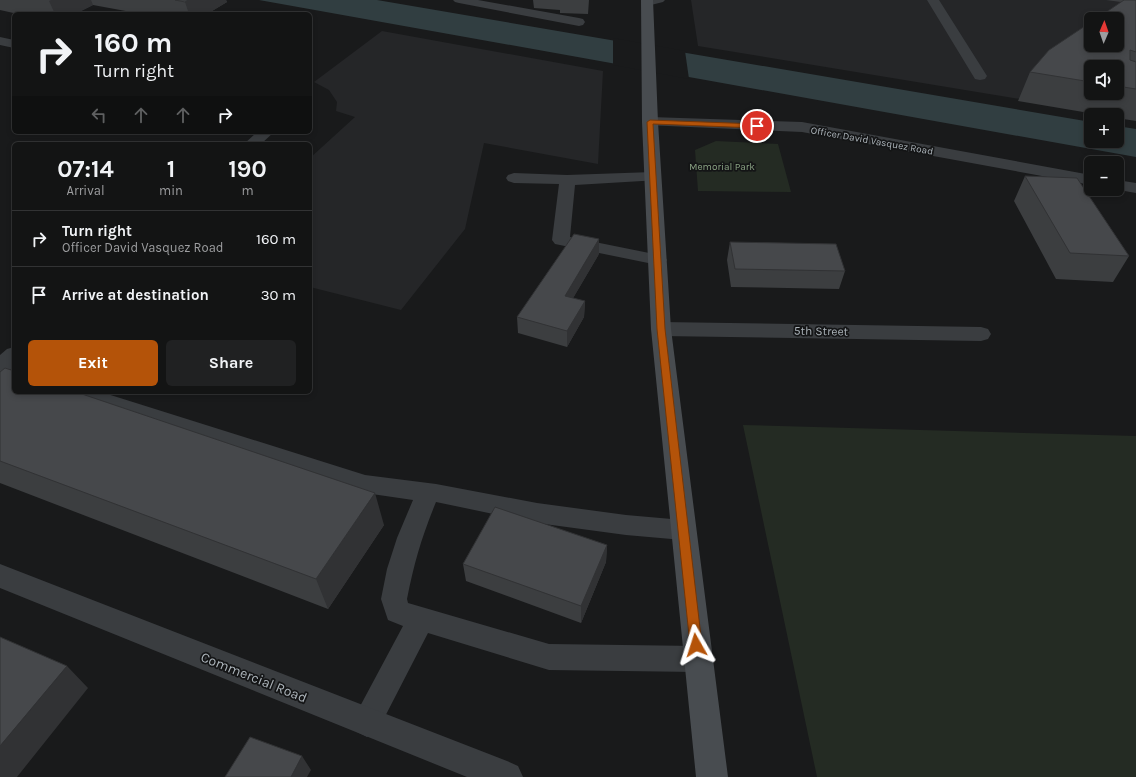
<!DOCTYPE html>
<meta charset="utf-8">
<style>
:root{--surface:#131414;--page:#202122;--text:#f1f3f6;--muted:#9d9ea0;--line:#323334;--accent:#b45309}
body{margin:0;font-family:Karla,sans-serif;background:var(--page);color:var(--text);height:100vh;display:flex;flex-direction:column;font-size:15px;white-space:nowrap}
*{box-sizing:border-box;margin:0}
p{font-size:13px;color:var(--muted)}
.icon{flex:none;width:22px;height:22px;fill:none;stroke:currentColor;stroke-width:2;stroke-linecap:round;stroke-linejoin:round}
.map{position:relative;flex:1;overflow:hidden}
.side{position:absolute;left:12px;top:142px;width:300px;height:252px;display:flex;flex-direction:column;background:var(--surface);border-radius:6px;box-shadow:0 2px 6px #0003,0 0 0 1px var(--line)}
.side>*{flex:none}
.hud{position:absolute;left:12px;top:12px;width:300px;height:122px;border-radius:6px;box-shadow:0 2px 6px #0003,0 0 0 1px var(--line);background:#131414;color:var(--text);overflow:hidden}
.needle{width:26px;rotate:2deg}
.buttons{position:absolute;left:1084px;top:12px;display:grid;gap:8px}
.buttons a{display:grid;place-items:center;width:40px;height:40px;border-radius:6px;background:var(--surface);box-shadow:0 2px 6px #0003,0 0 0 1px var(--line);font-size:20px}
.pin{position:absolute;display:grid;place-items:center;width:34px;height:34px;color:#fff;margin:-17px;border:2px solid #fff;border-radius:50%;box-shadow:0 1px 4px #0007}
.me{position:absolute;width:44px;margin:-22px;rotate:354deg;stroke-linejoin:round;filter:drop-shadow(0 0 3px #0008)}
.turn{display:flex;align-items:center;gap:14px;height:84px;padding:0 16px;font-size:18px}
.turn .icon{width:52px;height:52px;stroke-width:2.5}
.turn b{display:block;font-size:28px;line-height:34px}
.lanes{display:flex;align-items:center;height:38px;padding:0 16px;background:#0003;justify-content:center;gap:20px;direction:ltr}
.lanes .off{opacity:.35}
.eta{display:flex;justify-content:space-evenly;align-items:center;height:68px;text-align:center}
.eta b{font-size:24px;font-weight:700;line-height:28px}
.action{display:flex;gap:8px;margin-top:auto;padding:8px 16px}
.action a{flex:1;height:46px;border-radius:6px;background:var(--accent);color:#fff;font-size:16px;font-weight:700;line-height:46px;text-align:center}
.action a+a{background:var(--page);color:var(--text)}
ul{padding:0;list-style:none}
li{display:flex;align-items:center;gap:12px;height:56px;padding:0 16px;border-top:1px solid var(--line)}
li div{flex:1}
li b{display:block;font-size:15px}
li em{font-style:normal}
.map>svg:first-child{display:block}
</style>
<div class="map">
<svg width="1136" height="777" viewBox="0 0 1136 777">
<rect width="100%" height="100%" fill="#191a1b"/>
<path fill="#252628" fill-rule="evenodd" d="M 691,0 L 1136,0 L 1117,115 L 698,46 ZM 1091,19 L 1117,19 L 1117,45 L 1091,45 ZM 1091,67 L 1117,67 L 1117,93 L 1091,93 Z
M 382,31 L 603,71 L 598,164 L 484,143 L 465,229 L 401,310 L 310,287 L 310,158 L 355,117 L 336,111 L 337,102 L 329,90 L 314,82 Z"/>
<path fill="#242b23" d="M 716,141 L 778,144 L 791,192 L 698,191 L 695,150 Z
M 743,425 L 1136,436 L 1136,777 L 817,777 Z"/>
<path fill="#313e41" d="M 259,0 L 377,0 L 1091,122 L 1091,141 L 1117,141 L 1117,126 L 1136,129 L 1136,157 Z"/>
<path fill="#191a1b" d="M 613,38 L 685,51 L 689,79 L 613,65 Z"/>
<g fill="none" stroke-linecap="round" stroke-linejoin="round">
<path fill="#3a3d40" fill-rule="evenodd" d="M 453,0 L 478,0 L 579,18 L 583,19 L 585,22 L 583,25 L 579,26 L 459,3 L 455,2 Z
M 645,0 L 665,0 L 663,2 L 647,6 L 643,5 L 641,3 Z
M 653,172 L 659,174 L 661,177 L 659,180 L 575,185 L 570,237 L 664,256 L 667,260 L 664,264 L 658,265 L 555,244 L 552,240 L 559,184 L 514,183 L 508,181 L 506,178 L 508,175 L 514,173 L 567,175 Z
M 65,392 L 101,392 L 365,475 L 436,484 L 537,503 L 626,515 L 683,520 L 692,523 L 695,530 L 692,537 L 683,540 L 626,535 L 537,523 L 436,502 C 422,536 414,563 407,599 L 408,603 L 549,644 L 697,646 L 707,650 L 711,659 L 707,668 L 697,672 L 549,670 L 428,633 L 377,732 L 367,737 L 357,732 L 352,722 L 357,712 L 403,626 L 388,620 L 381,599 L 387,569 L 397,538 L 413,500 L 365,493 L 69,397 Z"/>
<path fill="#3a3d40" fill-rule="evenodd" d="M 927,0 L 939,0 L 987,76 L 985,79 L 980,80 L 975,79 Z
M 0,37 L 14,40 L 14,48 L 0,45 Z
M 650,117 L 802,122 L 1091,175 L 1091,185 L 802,132 L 645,125 L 642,122 L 645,119 Z
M 257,132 L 274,132 L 261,144 L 244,144 Z
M 1117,180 L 1136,183 L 1136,193 L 1113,189 L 1117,189 Z
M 661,322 L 981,327 L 988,329 L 991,334 L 988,339 L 981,341 L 661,336 L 654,334 L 651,329 L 654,324 Z
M 14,347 L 14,366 L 8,372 L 0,375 L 0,355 L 7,349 Z
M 0,564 L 507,761 L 518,766 L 523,777 L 467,777 L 0,588 Z"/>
<path fill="#484c50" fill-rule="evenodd" d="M 641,0 L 653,0 L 658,122 L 671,329 L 728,777 L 696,777 L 651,329 L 642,122 Z"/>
</g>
<path fill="#3c3e40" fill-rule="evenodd" d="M 0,0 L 226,0 L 227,2 L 207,14 L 142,14 L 93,5 L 75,14 L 18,14 L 0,10 Z
M 533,0 L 589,0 L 588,14 L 560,13 L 560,10 L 534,8 Z
M 1106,0 L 1136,0 L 1136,121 L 1117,118 L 1117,115 L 1101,115 L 1018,101 L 1030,72 L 1091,45 L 1117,45 L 1121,2 ZM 1091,67 L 1117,67 L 1117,93 L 1091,93 Z
M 1025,176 L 1129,256 L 1113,282 L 1056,279 L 1014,201 Z
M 730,242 L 845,271 L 839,289 L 731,287 L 727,260 Z
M 599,254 L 573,298 L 585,301 L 584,317 L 567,347 L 518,333 L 517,317 Z
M 0,372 L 384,525 L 328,609 L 0,483 Z
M 607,545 L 606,562 L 581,623 L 466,581 L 463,564 Z"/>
<path fill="#313234" d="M 51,0 L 91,0 L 93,5 L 75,14 L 55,14 L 49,1 Z
M 188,0 L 226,0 L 227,2 L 207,14 L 189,14 L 185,2 Z
M 1089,40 L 1091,40 L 1091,45 L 1093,45 L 1083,67 L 1077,68 Z
M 599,239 L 599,254 L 565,312 L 565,296 Z
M 585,301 L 584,317 L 567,347 L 567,331 Z
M 375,493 L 384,525 L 328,609 L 316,579 Z
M 607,545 L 606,562 L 581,623 L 581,606 Z
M 67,666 L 88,688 L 17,777 L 0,777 L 0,746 Z
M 302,756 L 311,770 L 307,777 L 291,777 Z"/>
<path fill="#46484b" stroke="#313234" d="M 175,0 L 188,0 L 185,2 Z
M 1124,0 L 1136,0 L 1136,52 L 1130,50 L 1130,60 L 1136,62 L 1136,89 L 1117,86 L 1117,67 L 1091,67 L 1091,82 L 1030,72 L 1049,50 L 1091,22 L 1091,40 L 1089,40 L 1088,45 L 1090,48 L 1105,52 L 1105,45 L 1117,45 L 1117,19 L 1096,19 Z
M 1025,176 L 1077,178 L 1129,256 L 1070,253 Z
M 574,234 L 599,239 L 565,296 L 585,301 L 567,331 L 517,317 Z
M 730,242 L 836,244 L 845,271 L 735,269 Z
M 5,368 L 14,371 L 14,392 L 76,392 L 375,493 L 316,579 L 0,461 L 0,372 Z
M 495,507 L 607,545 L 581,606 L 463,564 Z
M 0,637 L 67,666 L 0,746 Z
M 250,737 L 302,756 L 291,777 L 225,777 Z"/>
<path fill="#b45309" stroke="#753606" d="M 650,120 L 757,124 L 760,126 L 757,128 L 653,124 L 665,329 L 702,645 L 700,648 L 696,650 L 692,648 L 690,645 L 657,329 L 647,122 Z"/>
<g text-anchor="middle" stroke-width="3.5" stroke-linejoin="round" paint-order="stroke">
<g font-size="10" fill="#acb4ba" stroke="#141516">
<text transform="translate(872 140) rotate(10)" y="4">Officer David Vasquez Road</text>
</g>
<g font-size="10" fill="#8ba484" stroke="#141516">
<text x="722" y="170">Memorial Park</text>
</g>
<g font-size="12" fill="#acb4ba" stroke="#141516">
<text transform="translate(821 331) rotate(1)" y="4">5th Street</text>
</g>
<g font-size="14" fill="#acb4ba" stroke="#141516">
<text transform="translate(254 677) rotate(22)" y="5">Commercial Road</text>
</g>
</g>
</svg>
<div class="buttons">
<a><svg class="needle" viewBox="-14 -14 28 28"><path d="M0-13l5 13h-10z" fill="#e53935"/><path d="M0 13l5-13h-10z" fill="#9d9ea0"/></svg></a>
<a><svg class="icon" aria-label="sound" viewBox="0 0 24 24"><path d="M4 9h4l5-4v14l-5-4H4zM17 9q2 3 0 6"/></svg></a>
<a>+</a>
<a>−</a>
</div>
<div class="pin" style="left:757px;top:126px;background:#d93025"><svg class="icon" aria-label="arrive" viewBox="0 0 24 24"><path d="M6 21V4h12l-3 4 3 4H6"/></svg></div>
<svg class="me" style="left:696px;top:645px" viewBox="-20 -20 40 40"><path d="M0-17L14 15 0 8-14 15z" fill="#b45309" stroke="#fff" stroke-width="4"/></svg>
<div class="hud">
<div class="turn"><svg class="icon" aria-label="right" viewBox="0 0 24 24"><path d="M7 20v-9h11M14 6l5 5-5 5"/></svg><div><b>160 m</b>Turn right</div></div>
<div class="lanes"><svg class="icon off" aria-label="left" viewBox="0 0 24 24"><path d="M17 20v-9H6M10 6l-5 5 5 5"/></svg><svg class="icon off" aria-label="ahead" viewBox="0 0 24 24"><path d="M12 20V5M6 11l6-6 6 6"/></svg><svg class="icon off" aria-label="ahead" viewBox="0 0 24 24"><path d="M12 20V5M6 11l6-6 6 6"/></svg><svg class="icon" aria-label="right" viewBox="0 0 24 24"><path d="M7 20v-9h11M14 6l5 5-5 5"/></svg></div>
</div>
<section class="side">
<div class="eta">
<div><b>07:14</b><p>Arrival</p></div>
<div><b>1</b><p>min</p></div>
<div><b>190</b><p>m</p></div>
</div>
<ul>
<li><svg class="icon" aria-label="right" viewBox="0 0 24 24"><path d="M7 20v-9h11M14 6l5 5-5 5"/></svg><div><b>Turn right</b><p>Officer David Vasquez Road</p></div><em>160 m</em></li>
<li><svg class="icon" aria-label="arrive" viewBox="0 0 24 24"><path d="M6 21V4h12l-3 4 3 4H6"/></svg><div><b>Arrive at destination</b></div><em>30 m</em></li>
</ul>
<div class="action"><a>Exit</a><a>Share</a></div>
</section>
</div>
